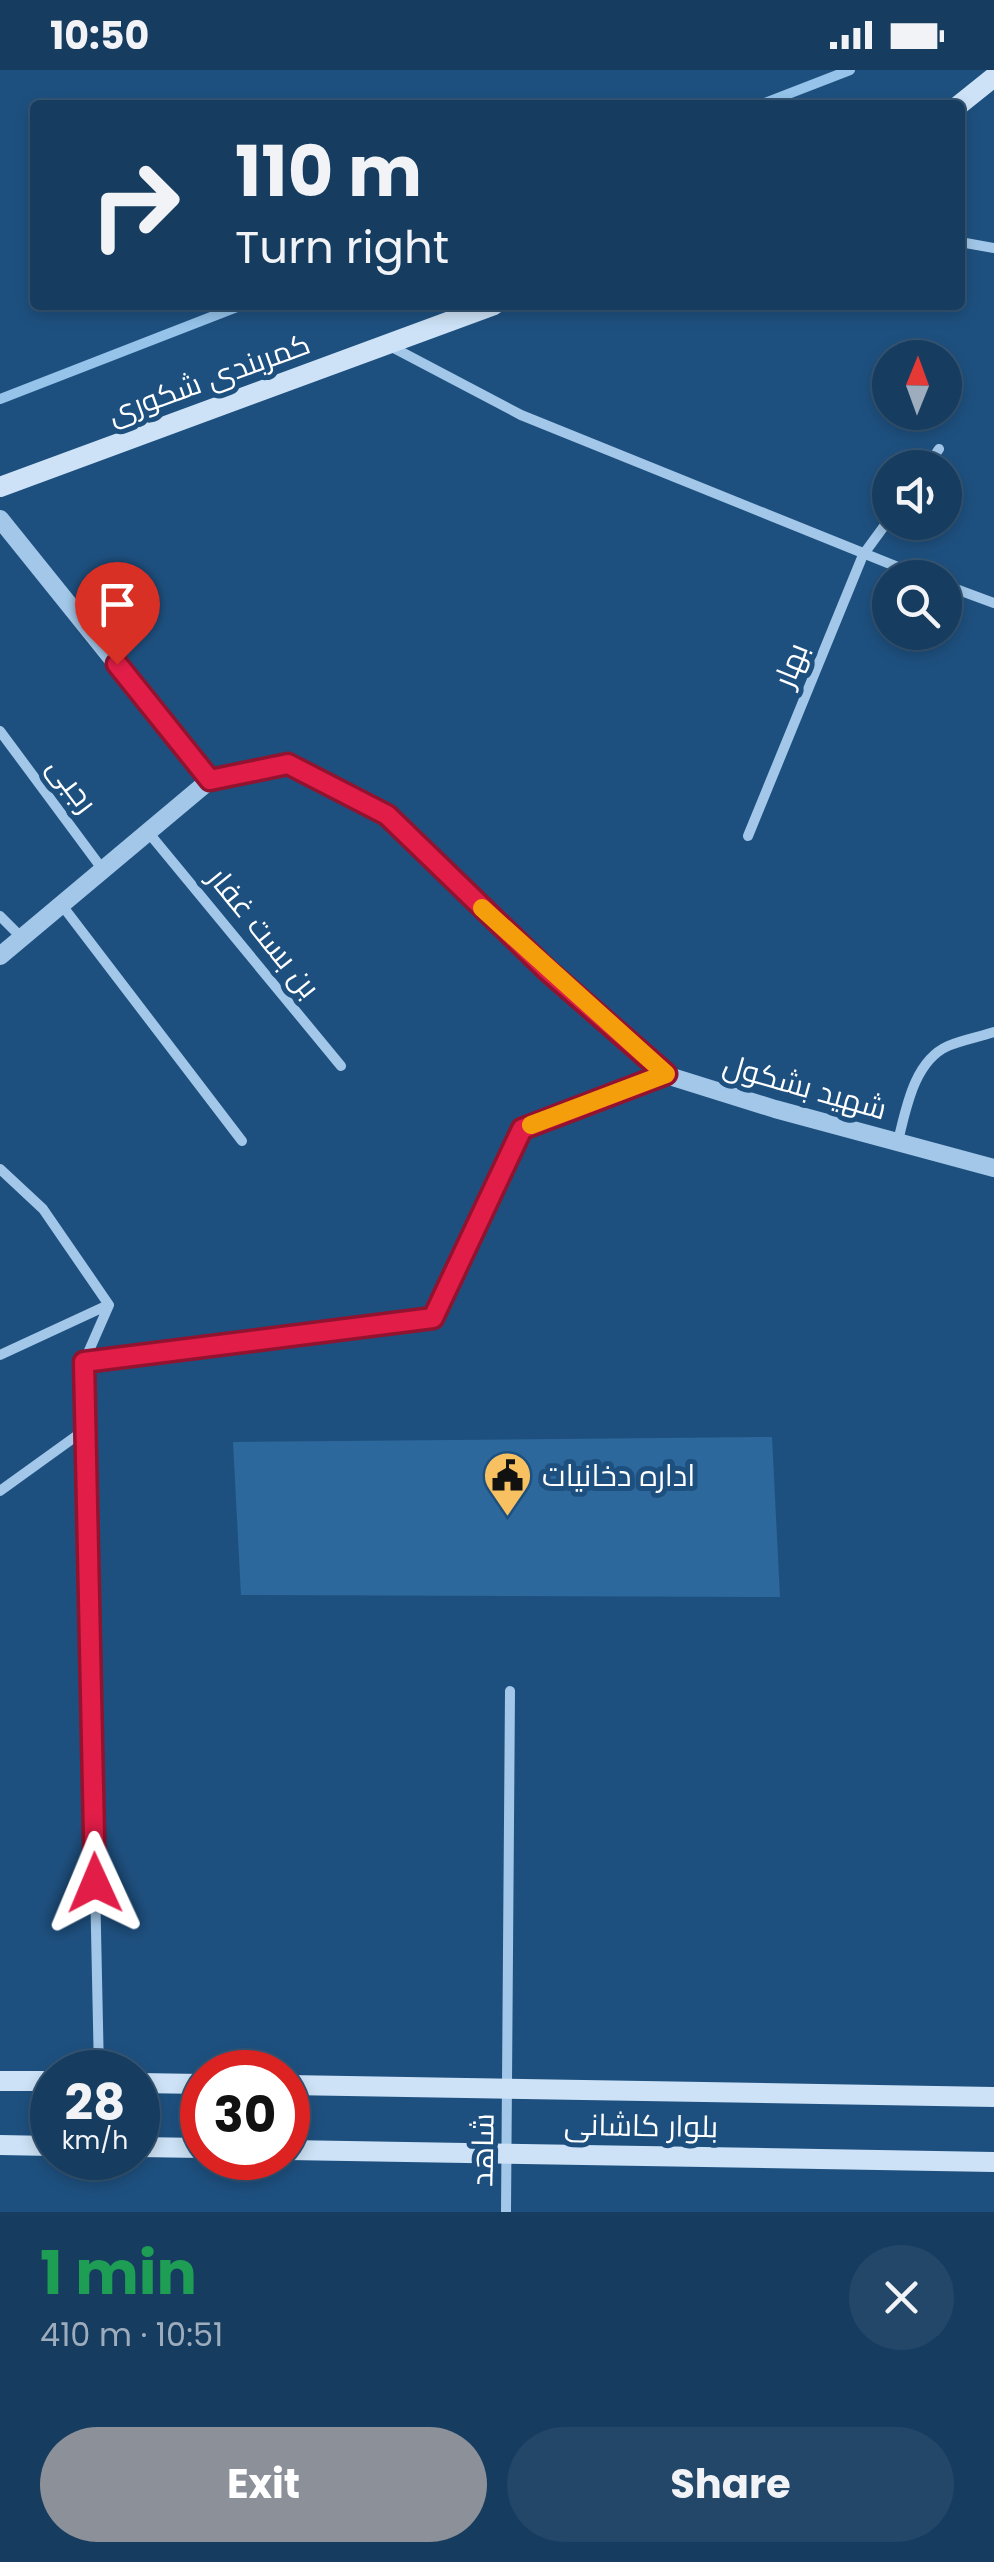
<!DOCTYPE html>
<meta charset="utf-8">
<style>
:root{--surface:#163c5f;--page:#234768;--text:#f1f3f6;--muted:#9eadbd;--line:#355674;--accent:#8c9099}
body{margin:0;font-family:Poppins,Cairo,sans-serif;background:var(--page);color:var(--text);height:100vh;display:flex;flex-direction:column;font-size:38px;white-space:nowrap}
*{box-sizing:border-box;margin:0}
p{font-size:32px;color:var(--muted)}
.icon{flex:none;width:55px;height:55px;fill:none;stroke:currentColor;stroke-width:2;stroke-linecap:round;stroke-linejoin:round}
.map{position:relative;height:2142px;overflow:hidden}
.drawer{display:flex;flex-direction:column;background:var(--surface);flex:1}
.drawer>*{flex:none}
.hud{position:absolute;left:30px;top:30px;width:935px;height:210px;border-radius:10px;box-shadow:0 5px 15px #0003,0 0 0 2px var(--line);background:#163c5f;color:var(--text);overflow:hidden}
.needle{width:65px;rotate:1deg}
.fabs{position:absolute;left:872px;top:270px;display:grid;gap:20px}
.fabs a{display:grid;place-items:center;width:90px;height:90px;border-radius:50%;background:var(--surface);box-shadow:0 5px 15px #0003,0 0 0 2px var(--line);font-size:50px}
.speed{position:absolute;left:30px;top:1980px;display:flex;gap:20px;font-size:50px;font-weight:700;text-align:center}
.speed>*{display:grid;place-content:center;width:130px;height:130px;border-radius:50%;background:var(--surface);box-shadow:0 5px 15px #0003,0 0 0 2px var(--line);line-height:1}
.speed small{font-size:25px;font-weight:400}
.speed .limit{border:15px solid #d22;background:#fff;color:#111}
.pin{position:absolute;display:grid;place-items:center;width:85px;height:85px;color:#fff;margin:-102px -42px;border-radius:50% 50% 50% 0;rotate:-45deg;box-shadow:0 0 10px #0007}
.pin .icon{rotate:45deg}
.me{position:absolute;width:110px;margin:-55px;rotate:359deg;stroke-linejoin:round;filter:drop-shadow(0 0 8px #0008)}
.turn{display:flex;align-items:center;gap:35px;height:210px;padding:0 40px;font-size:45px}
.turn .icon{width:130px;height:130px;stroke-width:2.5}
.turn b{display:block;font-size:70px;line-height:85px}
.round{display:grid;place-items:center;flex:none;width:105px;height:105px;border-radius:52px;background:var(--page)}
.summary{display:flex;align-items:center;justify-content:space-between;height:170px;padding:0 40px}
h1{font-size:60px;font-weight:700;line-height:75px;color:#1e9e55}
.cta{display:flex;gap:20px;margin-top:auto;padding:20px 40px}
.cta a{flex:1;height:115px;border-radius:60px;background:var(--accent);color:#fff;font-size:40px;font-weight:700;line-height:115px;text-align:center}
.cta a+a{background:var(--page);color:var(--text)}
.status{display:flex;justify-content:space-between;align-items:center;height:70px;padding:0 50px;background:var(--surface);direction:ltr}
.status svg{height:28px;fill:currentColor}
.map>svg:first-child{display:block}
</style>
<div class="status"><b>10:50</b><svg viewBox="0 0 49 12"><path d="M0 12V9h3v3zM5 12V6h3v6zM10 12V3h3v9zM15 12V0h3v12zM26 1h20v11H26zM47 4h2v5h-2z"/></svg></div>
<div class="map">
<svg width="994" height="2142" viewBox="0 0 994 2142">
<rect width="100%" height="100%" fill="#1e507f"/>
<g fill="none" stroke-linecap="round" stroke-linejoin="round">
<path stroke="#95c3ea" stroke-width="10" d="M 760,35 L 850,0
M 0,329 L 242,235"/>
</g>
<path fill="#2d689c" d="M 772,1367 L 780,1527 L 241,1525 L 233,1372 Z"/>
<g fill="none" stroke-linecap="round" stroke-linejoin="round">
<path stroke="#a2c7e8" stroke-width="10" d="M 960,172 L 994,178
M 390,276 L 521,345 L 925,508
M 926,398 L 939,379
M 945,515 L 994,533
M 0,661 L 103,800
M 148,762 L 341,996
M 748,766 L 863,485 L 890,448
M 61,834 L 242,1071
M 0,846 L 22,868
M 898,1071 C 906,1039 914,991 948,976 C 962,970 979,967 994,962
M 0,1099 L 43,1139 L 109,1235 L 84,1292 L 99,2002
M 0,1285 L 108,1235
M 84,1292 L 433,1248 L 522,1059 L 666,1005
M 0,1421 L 86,1359
M 506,2142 L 510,1621"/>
<path stroke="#a2c7e8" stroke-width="18" d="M 0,449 L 210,710
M 0,886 L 210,710 L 289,694 L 387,745 L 547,900 L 666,1005 L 775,1039 L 994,1098"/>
<path stroke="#cde2f6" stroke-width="20" d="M 959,35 L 994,7
M 0,417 L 494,235
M 0,2011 L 52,2011
M 138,2013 L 202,2014
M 288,2015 L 994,2027
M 0,2075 L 52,2076
M 138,2077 L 202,2078
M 288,2080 L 994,2092"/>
</g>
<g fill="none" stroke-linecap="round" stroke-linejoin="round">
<defs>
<path id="route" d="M 95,1813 L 84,1292 L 433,1248 L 522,1059 L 666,1004 L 547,900 L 387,745 L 288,694 L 210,710 L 117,594"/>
</defs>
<use href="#route" stroke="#92132f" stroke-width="25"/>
<use href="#route" stroke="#e11d48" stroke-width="18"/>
<path stroke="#f59e0b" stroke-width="18" d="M 482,838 L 666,1004 L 531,1055"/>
</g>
<defs>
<symbol id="civic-pin" viewBox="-11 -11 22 30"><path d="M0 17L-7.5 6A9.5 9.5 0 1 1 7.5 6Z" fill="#f7c061" stroke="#1e507f"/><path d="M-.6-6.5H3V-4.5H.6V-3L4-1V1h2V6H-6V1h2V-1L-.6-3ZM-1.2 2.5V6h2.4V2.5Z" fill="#111"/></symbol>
</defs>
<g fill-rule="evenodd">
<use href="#civic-pin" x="480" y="1378" width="55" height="75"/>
</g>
<g text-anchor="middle" stroke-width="10" stroke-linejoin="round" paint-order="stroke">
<g font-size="30" fill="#fff" stroke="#1e507f">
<text transform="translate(209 309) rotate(-20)" y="10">کمربندی شکوری</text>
<text transform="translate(791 595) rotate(-68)" y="10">بهار</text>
<text transform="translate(72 715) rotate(53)" y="10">رجبی</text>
<text transform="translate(264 863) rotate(51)" y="10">بن بست غفار</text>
<text transform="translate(805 1017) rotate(16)" y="10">شهید بشکول</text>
<text transform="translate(641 2056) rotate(1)" y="10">بلوار کاشانی</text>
<text transform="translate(483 2080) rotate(-89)" y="10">شاهد</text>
</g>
<g font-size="30" fill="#fff" stroke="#1e507f" text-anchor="start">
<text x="542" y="1416">اداره دخانیات</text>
</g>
</g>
</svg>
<div class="fabs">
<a><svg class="needle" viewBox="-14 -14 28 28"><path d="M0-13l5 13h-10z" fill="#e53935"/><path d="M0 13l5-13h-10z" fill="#9eadbd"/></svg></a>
<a><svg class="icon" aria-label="sound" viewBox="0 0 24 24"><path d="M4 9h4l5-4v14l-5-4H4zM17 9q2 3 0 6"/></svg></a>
<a><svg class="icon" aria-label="search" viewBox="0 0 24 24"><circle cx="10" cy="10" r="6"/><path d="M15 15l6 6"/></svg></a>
</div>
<div class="speed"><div>28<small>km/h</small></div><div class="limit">30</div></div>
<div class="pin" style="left:117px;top:594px;background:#d93025"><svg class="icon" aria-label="arrive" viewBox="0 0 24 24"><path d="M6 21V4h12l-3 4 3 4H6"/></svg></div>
<svg class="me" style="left:95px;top:1813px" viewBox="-20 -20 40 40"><path d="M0-17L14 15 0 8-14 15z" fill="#e11d48" stroke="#fff" stroke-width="4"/></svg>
<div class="hud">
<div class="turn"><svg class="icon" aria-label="right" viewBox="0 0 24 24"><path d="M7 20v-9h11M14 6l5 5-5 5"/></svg><div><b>110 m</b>Turn right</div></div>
</div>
</div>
<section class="drawer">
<div class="summary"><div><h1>1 min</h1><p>410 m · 10:51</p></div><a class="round"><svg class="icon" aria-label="close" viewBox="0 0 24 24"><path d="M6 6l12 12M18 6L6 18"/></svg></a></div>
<div class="cta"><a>Exit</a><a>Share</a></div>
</section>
